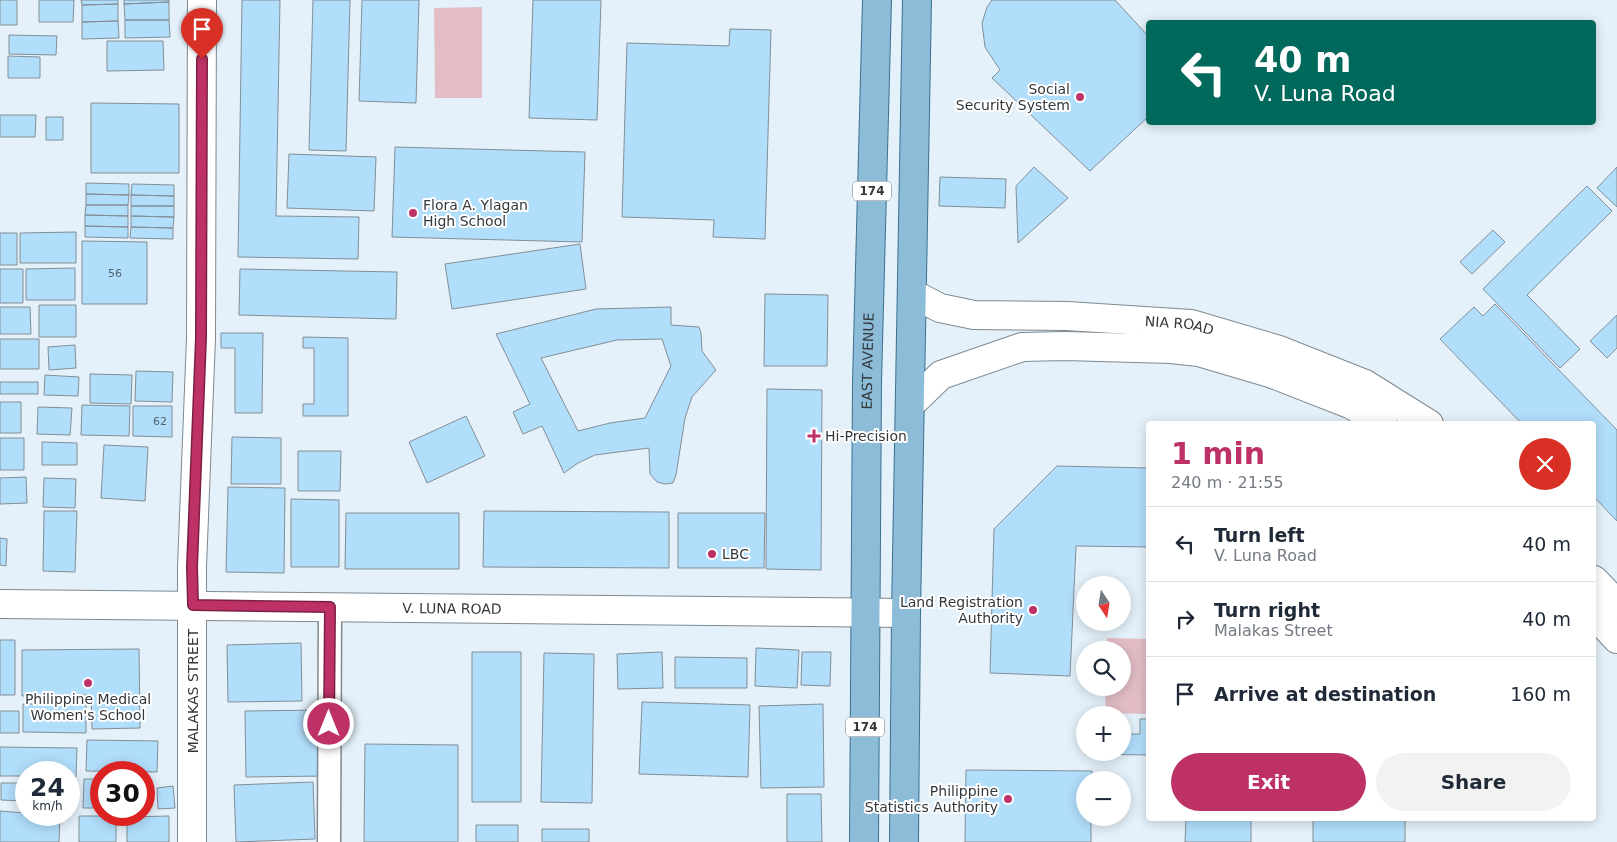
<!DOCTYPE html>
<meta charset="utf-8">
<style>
:root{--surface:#fff;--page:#f2f2f3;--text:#1f2937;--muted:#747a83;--line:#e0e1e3;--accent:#bd3167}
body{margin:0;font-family:"DejaVu Sans",sans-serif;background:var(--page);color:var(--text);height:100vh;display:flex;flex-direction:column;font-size:19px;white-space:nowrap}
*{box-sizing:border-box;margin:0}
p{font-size:16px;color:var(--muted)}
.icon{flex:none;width:28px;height:28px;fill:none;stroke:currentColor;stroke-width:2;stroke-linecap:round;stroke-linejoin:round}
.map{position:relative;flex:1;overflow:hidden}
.sheet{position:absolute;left:1146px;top:421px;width:450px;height:400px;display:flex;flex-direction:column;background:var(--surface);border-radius:5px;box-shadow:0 2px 12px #0003}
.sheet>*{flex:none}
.banner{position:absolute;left:1146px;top:20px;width:450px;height:105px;border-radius:5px;box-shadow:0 2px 12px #0003;background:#00695c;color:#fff;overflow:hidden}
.needle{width:32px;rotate:168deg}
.controls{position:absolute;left:1076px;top:576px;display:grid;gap:10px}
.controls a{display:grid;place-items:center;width:55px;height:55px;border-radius:50%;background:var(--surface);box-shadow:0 2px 12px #0003;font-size:25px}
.speed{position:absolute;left:15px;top:761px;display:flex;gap:10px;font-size:25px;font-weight:700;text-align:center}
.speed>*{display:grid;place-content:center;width:65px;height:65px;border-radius:50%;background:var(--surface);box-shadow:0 2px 12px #0003;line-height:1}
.speed small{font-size:12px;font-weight:400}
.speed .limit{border:8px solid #d22;background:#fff;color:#111}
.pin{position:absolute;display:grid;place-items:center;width:42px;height:42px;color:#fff;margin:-51px -21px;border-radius:50% 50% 50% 0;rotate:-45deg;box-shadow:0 0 5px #0007}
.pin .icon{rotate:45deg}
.me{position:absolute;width:55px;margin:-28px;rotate:0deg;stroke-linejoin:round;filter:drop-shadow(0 0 4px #0008)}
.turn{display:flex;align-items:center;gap:18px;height:105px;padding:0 25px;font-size:22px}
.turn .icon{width:65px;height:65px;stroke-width:2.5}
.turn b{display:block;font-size:35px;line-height:42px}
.round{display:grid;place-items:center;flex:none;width:52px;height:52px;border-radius:26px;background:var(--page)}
.headline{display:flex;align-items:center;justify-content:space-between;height:85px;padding:0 25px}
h1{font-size:30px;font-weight:800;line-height:38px;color:var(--accent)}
.button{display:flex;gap:10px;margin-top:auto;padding:10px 25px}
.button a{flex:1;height:58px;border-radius:30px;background:var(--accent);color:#fff;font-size:20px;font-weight:800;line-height:58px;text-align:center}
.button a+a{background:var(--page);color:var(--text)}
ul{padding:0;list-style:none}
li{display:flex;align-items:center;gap:15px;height:75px;padding:0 25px;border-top:1px solid var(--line)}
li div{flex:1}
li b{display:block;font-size:19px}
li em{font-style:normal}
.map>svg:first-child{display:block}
</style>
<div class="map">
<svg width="1617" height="842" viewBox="0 0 1617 842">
<rect width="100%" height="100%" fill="#e4f1fa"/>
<path fill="#e2bdc6" d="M 482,7 L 482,98 L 435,98 L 434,8 Z
M 1107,638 L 1149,639 L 1149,714 L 1105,713 L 1106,688 L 1122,688 L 1122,650 L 1107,650 Z"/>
<path fill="#b1defb" stroke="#838e96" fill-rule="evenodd" d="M 0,0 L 17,0 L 17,25 L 0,25 Z
M 39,0 L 74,0 L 73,22 L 39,22 Z
M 81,0 L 118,0 L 118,4 L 82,5 Z
M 124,0 L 169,0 L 169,2 L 124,4 Z
M 242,0 L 280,0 L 276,216 L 359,217 L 358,259 L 238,257 Z
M 313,0 L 350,0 L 346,151 L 309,150 Z
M 362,0 L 419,0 L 416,103 L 359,101 Z
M 533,0 L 601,0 L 597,120 L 529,118 Z
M 992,0 L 1115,0 L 1149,37 L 1149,116 L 1090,171 L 992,78 L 1000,70 L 985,47 L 982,23 L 987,7 Z
M 169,2 L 169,20 L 125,20 L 124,4 Z
M 118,4 L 118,21 L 82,22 L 82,5 Z
M 125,20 L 169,20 L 170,37 L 125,38 Z
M 118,21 L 119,38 L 82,39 L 82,22 Z
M 730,29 L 771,30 L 765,239 L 713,237 L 714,220 L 622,217 L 627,43 L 729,46 Z
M 9,35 L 57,36 L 56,55 L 9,54 Z
M 107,41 L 163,41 L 164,70 L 107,71 Z
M 8,56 L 40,57 L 40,78 L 8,78 Z
M 91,103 L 179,104 L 179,173 L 91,173 Z
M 0,115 L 36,115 L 35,137 L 0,137 Z
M 46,117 L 63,117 L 63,140 L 46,140 Z
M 395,147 L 585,152 L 582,242 L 392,237 Z
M 289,154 L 376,157 L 374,211 L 287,208 Z
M 1034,167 L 1068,198 L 1018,243 L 1016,186 Z
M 1617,167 L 1617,207 L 1597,188 Z
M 940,177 L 1006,179 L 1005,208 L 939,206 Z
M 86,183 L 129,184 L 129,195 L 86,194 Z
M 132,184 L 174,185 L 174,196 L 131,195 Z
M 1587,186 L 1612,211 L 1527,295 L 1580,349 L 1560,368 L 1483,289 Z
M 86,194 L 129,195 L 128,205 L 86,205 Z
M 131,195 L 174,196 L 174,206 L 131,206 Z
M 86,205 L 128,205 L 128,216 L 85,215 Z
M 131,206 L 174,206 L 174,217 L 131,216 Z
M 85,215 L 128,216 L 128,227 L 85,226 Z
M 131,216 L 174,217 L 173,228 L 131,227 Z
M 85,226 L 128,227 L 128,238 L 85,237 Z
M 131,227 L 173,228 L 173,239 L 130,238 Z
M 1493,230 L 1505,242 L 1472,274 L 1460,262 Z
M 76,232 L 76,263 L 20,263 L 20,233 Z
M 0,233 L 17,233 L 17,265 L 0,265 Z
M 82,241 L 147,242 L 147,304 L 82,304 Z
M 580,244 L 586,289 L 452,309 L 445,264 Z
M 75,268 L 75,300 L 26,300 L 26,269 Z
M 0,269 L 23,269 L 23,303 L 0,303 Z
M 240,269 L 397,272 L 396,319 L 239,315 Z
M 765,294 L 828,295 L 827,366 L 764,366 Z
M 1495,304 L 1617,430 L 1617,521 L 1594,497 L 1594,424 L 1522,424 L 1440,339 L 1474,307 L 1483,316 Z
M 39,305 L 76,305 L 76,337 L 39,337 Z
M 0,307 L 30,307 L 31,334 L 0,334 Z
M 671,307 L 671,325 L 699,327 L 701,333 L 702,351 L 716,370 L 692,397 L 685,418 L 676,475 L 673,483 L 665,484 L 657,482 L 650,474 L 649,448 L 595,455 L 578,463 L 564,473 L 542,426 L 523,434 L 513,412 L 530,404 L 496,334 L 596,309 ZM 662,339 L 671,366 L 645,418 L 610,423 L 578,431 L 541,358 L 617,340 Z
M 1617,315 L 1617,348 L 1607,358 L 1590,341 Z
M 221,333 L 263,333 L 262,413 L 235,413 L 235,348 L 221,348 Z
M 303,337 L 348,338 L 348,416 L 303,416 L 303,404 L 314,404 L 314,348 L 303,348 Z
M 0,339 L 39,339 L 39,369 L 0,369 Z
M 75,345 L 76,368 L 49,370 L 48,347 Z
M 136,371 L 173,372 L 172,402 L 135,401 Z
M 90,374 L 132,375 L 131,404 L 90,403 Z
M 45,375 L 79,377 L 78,396 L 44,395 Z
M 0,382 L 38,382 L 38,394 L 0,394 Z
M 767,389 L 822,390 L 821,570 L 766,569 Z
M 0,402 L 21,402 L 21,433 L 0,433 Z
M 82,405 L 130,406 L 129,436 L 81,435 Z
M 133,406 L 172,406 L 172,437 L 133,436 Z
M 38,407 L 72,408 L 70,435 L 37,434 Z
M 466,416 L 485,456 L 427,483 L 409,442 Z
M 232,437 L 281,438 L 281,484 L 231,484 Z
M 0,438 L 24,438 L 24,470 L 0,470 Z
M 42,442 L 77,443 L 77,465 L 42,465 Z
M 104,445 L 148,447 L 145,501 L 101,498 Z
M 298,451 L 341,451 L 340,491 L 298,491 Z
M 1057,466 L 1149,468 L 1149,547 L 1076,546 L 1070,676 L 990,673 L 994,529 Z
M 26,477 L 27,503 L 0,504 L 0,478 Z
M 44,478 L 76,479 L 75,508 L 43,507 Z
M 228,487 L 285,488 L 284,573 L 226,572 Z
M 291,499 L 339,500 L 339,567 L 291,567 Z
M 44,511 L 77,511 L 75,572 L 43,571 Z
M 484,511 L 669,512 L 669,568 L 483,567 Z
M 346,513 L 459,513 L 459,569 L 345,569 Z
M 678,513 L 765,513 L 764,568 L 678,568 Z
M 0,538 L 7,539 L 6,566 L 0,565 Z
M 0,640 L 15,640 L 15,695 L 0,695 Z
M 301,643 L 302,701 L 228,702 L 227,645 Z
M 756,648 L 799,650 L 797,688 L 755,686 Z
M 139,649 L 140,728 L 92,729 L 91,695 L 22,696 L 22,650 Z
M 472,652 L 521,652 L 521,802 L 472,802 Z
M 662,652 L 663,688 L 618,689 L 617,654 Z
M 802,652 L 831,652 L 830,686 L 801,685 Z
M 544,653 L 594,654 L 592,803 L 541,802 Z
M 675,657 L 747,658 L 747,688 L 675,688 Z
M 642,702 L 750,705 L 748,777 L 639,774 Z
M 23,704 L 86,704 L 86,733 L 23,732 Z
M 823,704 L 824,787 L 761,788 L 759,706 Z
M 325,710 L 325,776 L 246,777 L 245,711 Z
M 0,711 L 19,711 L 19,733 L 0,733 Z
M 1140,719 L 1149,719 L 1149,755 L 1085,754 L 1086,752 L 1122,752 L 1122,734 L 1140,734 Z
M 87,740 L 158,741 L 157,772 L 86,771 Z
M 365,744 L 458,745 L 458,842 L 364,842 Z
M 0,747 L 77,748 L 76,777 L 69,776 L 69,772 L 26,772 L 26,776 L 0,776 Z
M 966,770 L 1092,771 L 1092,780 L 1085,780 L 1085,818 L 1091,818 L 1091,842 L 965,842 Z
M 84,779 L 101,779 L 101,808 L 83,808 Z
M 144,780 L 147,780 L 147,808 L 144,808 Z
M 313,782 L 315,839 L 236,842 L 234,785 Z
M 1,783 L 26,783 L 26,801 L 1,800 Z
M 69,784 L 74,784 L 74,801 L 69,801 Z
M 173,786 L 175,808 L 158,809 L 157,788 Z
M 787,794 L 821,794 L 822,842 L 787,842 Z
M 0,811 L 26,813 L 26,815 L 60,815 L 59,842 L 0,842 Z
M 79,816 L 116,816 L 116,842 L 79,842 Z
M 169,816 L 169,842 L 127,842 L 127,817 Z
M 1186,819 L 1251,819 L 1251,842 L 1185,842 Z
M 1313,819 L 1405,819 L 1405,842 L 1313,842 Z
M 476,825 L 518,825 L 518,842 L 476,842 Z
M 542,829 L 589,829 L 589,842 L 542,842 Z"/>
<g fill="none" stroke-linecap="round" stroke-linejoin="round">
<defs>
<path id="street" d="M 329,842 L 330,607"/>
<g id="secondary">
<path id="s1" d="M 913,294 L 940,308 L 974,315 L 1067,316 L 1191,324 L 1279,350 L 1365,384 L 1429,424"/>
<path d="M 910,405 L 941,375 L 1022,347 L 1065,346 L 1171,349 L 1199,352 L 1270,373 L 1352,405 L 1383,424"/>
<path d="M 1594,580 L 1617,604"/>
<path id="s2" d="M 0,604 L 906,613"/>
<path d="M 1594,614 L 1617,639"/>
<path d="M 192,842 L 192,567 L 201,338 L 202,0"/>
</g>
<g id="primary">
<path id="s3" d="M 864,842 L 867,382 L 877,0"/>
<path d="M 904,842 L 906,613 L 917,0"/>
</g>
</defs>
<use href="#street" stroke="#7e8991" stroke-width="25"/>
<use href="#secondary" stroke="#7e8991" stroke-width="30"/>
<use href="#primary" stroke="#3b7190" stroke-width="30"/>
<use href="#street" stroke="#fff" stroke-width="22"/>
<use href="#secondary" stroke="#fff" stroke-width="28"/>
<use href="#primary" stroke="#8cbcd8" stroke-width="28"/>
</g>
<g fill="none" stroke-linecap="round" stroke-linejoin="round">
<defs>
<path id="route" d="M 202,59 L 201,338 L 192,567 L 193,605 L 330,607 L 329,724"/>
</defs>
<use href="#route" stroke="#7b2043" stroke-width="12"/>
<use href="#route" stroke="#bd3167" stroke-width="9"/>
</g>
<g fill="#bd3167" stroke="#fff" stroke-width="2">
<circle cx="1080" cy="97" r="5"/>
<circle cx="413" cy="213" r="5"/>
<path d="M811.5 428.5h5v5h5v5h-5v5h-5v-5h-5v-5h5z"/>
<circle cx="712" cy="554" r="5"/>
<circle cx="1033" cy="610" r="5"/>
<circle cx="88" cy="683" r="5"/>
<circle cx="1008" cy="799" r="5"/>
</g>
<g text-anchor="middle" stroke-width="4" stroke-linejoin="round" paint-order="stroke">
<g font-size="11" fill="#52626c">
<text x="115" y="277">56</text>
<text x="160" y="425">62</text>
</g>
<g fill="#fff" stroke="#707476" stroke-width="1">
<rect x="853" y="181.5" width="38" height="19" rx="4"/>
<rect x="846" y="717.5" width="38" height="19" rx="4"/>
</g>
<g font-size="12" font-weight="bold" fill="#33383c">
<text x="872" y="195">174</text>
<text x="865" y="731">174</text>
</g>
<g font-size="14" fill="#33383c" stroke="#fff" text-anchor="end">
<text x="1070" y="94">Social<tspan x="1070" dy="16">Security System</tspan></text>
<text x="423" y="210" text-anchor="start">Flora A. Ylagan<tspan x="423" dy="16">High School</tspan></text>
<text x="825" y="441" text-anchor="start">Hi-Precision</text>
<text x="722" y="559" text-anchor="start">LBC</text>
<text x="1023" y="607">Land Registration<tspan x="1023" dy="16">Authority</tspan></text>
<text x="88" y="704" text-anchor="middle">Philippine Medical<tspan x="88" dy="16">Women's School</tspan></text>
<text x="998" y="796">Philippine<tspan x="998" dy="16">Statistics Authority</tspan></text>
</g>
<g font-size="14" fill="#33383c" stroke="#fff">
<text dy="5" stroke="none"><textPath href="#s1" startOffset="271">NIA ROAD</textPath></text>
<text dy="5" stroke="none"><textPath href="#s3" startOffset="481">EAST AVENUE</textPath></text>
<text dy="5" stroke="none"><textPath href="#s2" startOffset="452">V. LUNA ROAD</textPath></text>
<text transform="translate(193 691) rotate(-90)" y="5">MALAKAS STREET</text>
</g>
</g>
</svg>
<div class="controls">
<a><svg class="needle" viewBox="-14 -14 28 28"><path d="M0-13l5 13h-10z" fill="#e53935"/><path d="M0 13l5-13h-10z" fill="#747a83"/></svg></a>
<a><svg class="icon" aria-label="search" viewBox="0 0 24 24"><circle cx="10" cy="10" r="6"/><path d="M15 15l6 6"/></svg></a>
<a>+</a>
<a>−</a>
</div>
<div class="speed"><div>24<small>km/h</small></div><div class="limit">30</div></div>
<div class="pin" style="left:202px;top:59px;background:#d93025"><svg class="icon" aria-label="arrive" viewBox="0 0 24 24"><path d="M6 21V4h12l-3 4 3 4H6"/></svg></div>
<svg class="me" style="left:329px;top:724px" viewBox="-20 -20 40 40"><circle r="17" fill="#bd3167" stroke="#fff" stroke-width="3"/><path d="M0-11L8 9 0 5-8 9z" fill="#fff"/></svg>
<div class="banner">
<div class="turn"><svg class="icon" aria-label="left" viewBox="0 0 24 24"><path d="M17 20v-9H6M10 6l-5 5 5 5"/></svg><div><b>40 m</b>V. Luna Road</div></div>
</div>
<section class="sheet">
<div class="headline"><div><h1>1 min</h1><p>240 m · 21:55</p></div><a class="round" style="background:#d93025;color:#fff"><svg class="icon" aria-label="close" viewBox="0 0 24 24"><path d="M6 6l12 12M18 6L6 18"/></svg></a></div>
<ul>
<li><svg class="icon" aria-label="left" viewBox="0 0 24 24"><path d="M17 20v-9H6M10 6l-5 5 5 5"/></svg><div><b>Turn left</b><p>V. Luna Road</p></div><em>40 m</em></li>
<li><svg class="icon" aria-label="right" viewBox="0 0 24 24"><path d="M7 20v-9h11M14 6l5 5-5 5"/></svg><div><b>Turn right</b><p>Malakas Street</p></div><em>40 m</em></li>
<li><svg class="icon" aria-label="arrive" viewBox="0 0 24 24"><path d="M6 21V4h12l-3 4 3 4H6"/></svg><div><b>Arrive at destination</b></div><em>160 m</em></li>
</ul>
<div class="button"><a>Exit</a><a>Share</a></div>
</section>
</div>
